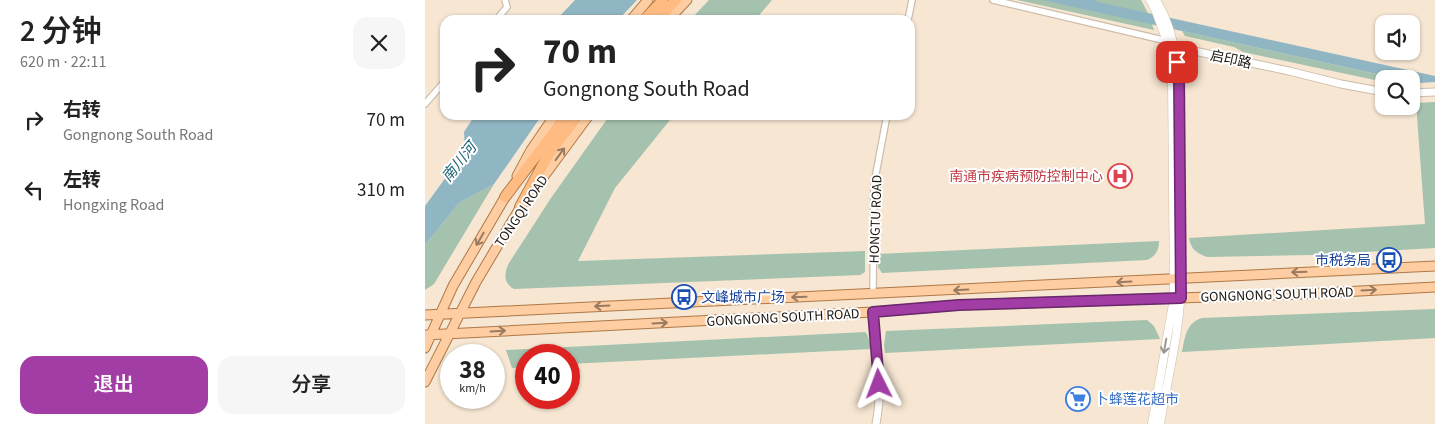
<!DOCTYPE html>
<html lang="zh">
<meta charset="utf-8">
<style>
:root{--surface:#fff;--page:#f6f6f6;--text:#222;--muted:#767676;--accent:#a13da4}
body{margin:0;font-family:"Source Sans 3","Noto Sans SC",sans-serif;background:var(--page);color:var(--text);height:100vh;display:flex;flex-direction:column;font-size:19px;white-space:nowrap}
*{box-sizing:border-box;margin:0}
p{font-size:16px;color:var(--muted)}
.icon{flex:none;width:28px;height:28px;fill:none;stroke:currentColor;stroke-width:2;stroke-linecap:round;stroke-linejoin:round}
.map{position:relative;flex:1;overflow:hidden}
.side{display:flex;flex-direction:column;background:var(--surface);width:425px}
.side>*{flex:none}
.hud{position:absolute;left:15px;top:15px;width:475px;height:105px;border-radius:15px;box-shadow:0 1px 4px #0004;background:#fff;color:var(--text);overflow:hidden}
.tools{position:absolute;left:950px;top:15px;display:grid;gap:10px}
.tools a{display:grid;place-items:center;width:45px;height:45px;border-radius:10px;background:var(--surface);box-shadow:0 1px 4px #0004;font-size:25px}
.speed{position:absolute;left:15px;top:344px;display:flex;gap:10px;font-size:25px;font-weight:700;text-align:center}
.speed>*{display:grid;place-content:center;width:65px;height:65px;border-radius:50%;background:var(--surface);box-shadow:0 1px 4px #0004;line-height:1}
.speed small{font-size:12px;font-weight:400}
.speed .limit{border:8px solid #d22;background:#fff;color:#111}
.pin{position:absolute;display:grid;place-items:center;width:42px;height:42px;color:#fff;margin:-21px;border-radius:10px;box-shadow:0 2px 8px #0006}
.me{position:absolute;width:55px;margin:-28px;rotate:357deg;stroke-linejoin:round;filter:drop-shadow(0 0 4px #0008)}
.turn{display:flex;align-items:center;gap:18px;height:105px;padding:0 20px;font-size:22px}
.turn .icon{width:65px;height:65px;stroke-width:2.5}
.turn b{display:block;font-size:35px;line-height:42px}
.round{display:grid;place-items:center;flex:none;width:52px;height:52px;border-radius:15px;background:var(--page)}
.head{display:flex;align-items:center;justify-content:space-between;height:85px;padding:0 20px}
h1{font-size:30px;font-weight:600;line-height:38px}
.cta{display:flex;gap:10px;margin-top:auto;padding:10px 20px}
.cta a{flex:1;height:58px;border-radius:15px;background:var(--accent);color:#fff;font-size:20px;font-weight:600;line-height:58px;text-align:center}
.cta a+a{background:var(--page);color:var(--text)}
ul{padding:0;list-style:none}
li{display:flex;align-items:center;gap:15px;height:70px;padding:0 20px}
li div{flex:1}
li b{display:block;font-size:19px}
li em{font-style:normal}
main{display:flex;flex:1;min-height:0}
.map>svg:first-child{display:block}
</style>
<main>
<section class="side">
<div class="head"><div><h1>2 分钟</h1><p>620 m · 22:11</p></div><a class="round"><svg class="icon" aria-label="close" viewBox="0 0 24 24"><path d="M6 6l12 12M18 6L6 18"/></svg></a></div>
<ul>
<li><svg class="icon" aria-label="right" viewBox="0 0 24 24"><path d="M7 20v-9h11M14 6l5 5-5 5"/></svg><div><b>右转</b><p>Gongnong South Road</p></div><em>70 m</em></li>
<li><svg class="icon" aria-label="left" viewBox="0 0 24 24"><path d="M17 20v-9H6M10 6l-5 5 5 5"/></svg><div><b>左转</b><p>Hongxing Road</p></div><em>310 m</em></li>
</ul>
<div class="cta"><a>退出</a><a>分享</a></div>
</section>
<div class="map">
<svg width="1010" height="424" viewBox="0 0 1010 424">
<rect width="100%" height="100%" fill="#f6e6d2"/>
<path fill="#a4c2ae" d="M 284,0 L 347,0 L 330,20 L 265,20 Z
M 592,0 L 716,0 L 723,13 L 729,30 Z
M 757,31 L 974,79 L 959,79 L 959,82 L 818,52 L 809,47 L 760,36 Z
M 1010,102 L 1010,248 L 886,255 L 782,257 C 771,253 766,249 764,238 L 1000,224 L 991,103 Z
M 185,115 L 249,115 L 190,188 L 153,261 L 440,251 L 440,272 L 435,275 L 89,289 C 78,283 79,273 84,263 L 126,198 Z
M 69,184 L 9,284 L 0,290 L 0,245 L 34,203 Z
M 734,241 C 734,250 731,256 722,260 L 457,273 L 453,267 L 452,254 Z
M 1010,309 L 1010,338 L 757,352 C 760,337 761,323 777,318 Z
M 722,320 L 729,326 L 735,339 L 460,353 L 459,345 L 461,331 Z
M 440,332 L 442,334 L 447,349 L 144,364 L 144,355 L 101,355 L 101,367 L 87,368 L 81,350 Z"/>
<path fill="#91b6c3" d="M 150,0 L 212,0 L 193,20 L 131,20 Z
M 617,0 L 671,0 L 673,2 L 1010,76 L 1010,82 L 994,83 L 986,81 L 986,79 L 974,79 Z
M 50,115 L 117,115 L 69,184 L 34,203 L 0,245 L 0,206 L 40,151 L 39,132 Z"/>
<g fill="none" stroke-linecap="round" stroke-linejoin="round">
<defs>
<path id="minor" d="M 568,0 L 742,41
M 71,20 L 82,7 L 80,0
M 483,20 L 487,0
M 0,104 L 20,81
M 448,294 L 449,184 L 462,115"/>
<path id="tertiary" d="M 746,44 L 750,47 L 864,71 L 916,84 L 959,92
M 986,93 L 1010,92
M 448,312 C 453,349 458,388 451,424"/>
<path id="secondary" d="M 725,0 L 730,9 L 742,41 L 747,82 L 749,298 L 727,424
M 731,0 C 759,46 754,100 755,152 C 755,194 755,236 756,278 C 756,327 743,376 735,424"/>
<path id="primary" d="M 206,20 L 223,0
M 243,20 L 262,0
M 92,176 L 106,150 L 130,115
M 108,191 L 164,115
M 0,315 L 1010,266
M 0,335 L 448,312 L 534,305 L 879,294 L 1010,287
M 0,348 L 28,286 L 83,192
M 0,382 L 51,282 L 98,203"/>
<path id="trunk" d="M 219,20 L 238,0
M 232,20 L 251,0
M 80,197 L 142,115
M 95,207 L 122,157 L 152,115"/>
</defs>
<use href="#minor" stroke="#cdbdaa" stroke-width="8"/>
<use href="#tertiary" stroke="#cdbdaa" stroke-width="9"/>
<use href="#secondary" stroke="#cdbdaa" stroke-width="9"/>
<use href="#primary" stroke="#af7846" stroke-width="11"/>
<use href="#trunk" stroke="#af7846" stroke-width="12"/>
<use href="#minor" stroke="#fff" stroke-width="5.5"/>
<use href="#tertiary" stroke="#fff" stroke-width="7"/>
<use href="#secondary" stroke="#fff" stroke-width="8"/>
<use href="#primary" stroke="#fecda2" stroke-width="9"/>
<use href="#trunk" stroke="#febc83" stroke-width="10"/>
</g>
<defs><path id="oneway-shaft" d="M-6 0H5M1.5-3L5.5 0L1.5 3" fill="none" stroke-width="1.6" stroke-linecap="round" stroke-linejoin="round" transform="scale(1.25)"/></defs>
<g stroke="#987b60">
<use href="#oneway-shaft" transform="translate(135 154) rotate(-54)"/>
<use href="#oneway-shaft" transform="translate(55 239) rotate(120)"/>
<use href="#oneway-shaft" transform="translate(874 272) rotate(178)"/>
<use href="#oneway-shaft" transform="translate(699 282) rotate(177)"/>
<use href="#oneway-shaft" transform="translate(536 290) rotate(177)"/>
<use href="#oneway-shaft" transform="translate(944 290) rotate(-3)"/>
<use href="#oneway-shaft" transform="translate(374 297) rotate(178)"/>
<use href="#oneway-shaft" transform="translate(177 306) rotate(177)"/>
<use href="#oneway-shaft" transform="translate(235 323) rotate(-3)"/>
<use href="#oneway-shaft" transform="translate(73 331) rotate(-3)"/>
</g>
<use stroke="#999693" href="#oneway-shaft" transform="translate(740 346) rotate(100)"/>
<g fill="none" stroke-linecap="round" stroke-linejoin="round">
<defs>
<path id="route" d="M 454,384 L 448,312 L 534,305 L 756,298 L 754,78 L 752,62"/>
</defs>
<use href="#route" stroke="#69286b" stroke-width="12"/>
<use href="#route" stroke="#a13da4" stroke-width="9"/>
</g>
<defs>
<symbol id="hospital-ring" viewBox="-11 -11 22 22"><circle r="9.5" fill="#fff" stroke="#e0444e" stroke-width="1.5"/><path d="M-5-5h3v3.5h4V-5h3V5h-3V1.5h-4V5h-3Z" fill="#e0444e"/></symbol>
<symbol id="bus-ring" viewBox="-11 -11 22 22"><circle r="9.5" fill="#fff" stroke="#1a4fb4" stroke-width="1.5"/><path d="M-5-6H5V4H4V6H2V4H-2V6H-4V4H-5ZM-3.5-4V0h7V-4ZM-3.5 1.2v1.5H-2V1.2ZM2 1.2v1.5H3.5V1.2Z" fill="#1a4fb4"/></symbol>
<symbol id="supermarket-ring" viewBox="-11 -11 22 22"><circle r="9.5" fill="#fff" stroke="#3f7fe0" stroke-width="1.5"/><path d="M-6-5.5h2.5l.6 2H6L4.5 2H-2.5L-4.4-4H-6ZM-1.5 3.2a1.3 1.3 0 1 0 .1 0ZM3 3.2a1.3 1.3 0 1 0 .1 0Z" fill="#3f7fe0"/></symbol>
</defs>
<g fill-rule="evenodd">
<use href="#hospital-ring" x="681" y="162" width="28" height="28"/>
<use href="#bus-ring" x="950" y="246" width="28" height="28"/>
<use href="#bus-ring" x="245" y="283" width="28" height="28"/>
<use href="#supermarket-ring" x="639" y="385" width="28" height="28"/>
</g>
<g text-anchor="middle" stroke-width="4" stroke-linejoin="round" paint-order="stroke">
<g font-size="14" fill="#1c160f" stroke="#fff">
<text transform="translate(806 59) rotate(12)" y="5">启印路</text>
<text transform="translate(96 211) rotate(-56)" y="5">TONGQI ROAD</text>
<text transform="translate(450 219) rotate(-88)" y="5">HONGTU ROAD</text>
<text transform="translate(852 294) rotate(-2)" y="5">GONGNONG SOUTH ROAD</text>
<text transform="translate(358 317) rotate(-3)" y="5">GONGNONG SOUTH ROAD</text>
</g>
<g font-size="14" fill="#be3a42" stroke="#fff" text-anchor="end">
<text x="678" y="181">南通市疾病预防控制中心</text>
</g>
<g font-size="14" fill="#164399" stroke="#fff" text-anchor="end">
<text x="946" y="265">市税务局</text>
<text x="276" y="302" text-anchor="start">文峰城市广场</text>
</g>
<g font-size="14" fill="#366cbe" stroke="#fff" text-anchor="start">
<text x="670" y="404">卜蜂莲花超市</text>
</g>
<g font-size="15" font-style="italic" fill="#1a6175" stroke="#fff">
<text transform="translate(34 162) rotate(-51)" y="5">南川河</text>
</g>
</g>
</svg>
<div class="tools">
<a><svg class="icon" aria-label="sound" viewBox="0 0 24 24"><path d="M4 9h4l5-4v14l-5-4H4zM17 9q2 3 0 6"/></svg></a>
<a><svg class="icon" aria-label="search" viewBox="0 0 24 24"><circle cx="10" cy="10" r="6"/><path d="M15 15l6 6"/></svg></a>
</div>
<div class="speed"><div>38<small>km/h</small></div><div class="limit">40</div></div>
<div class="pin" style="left:752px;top:62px;background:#d93025"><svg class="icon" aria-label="arrive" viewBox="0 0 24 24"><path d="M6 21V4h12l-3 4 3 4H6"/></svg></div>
<svg class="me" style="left:454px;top:384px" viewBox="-20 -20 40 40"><path d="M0-17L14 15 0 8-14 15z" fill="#a13da4" stroke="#fff" stroke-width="4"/></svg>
<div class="hud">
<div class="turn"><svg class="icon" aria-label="right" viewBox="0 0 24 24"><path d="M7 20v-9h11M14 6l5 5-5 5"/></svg><div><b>70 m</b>Gongnong South Road</div></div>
</div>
</div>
</main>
